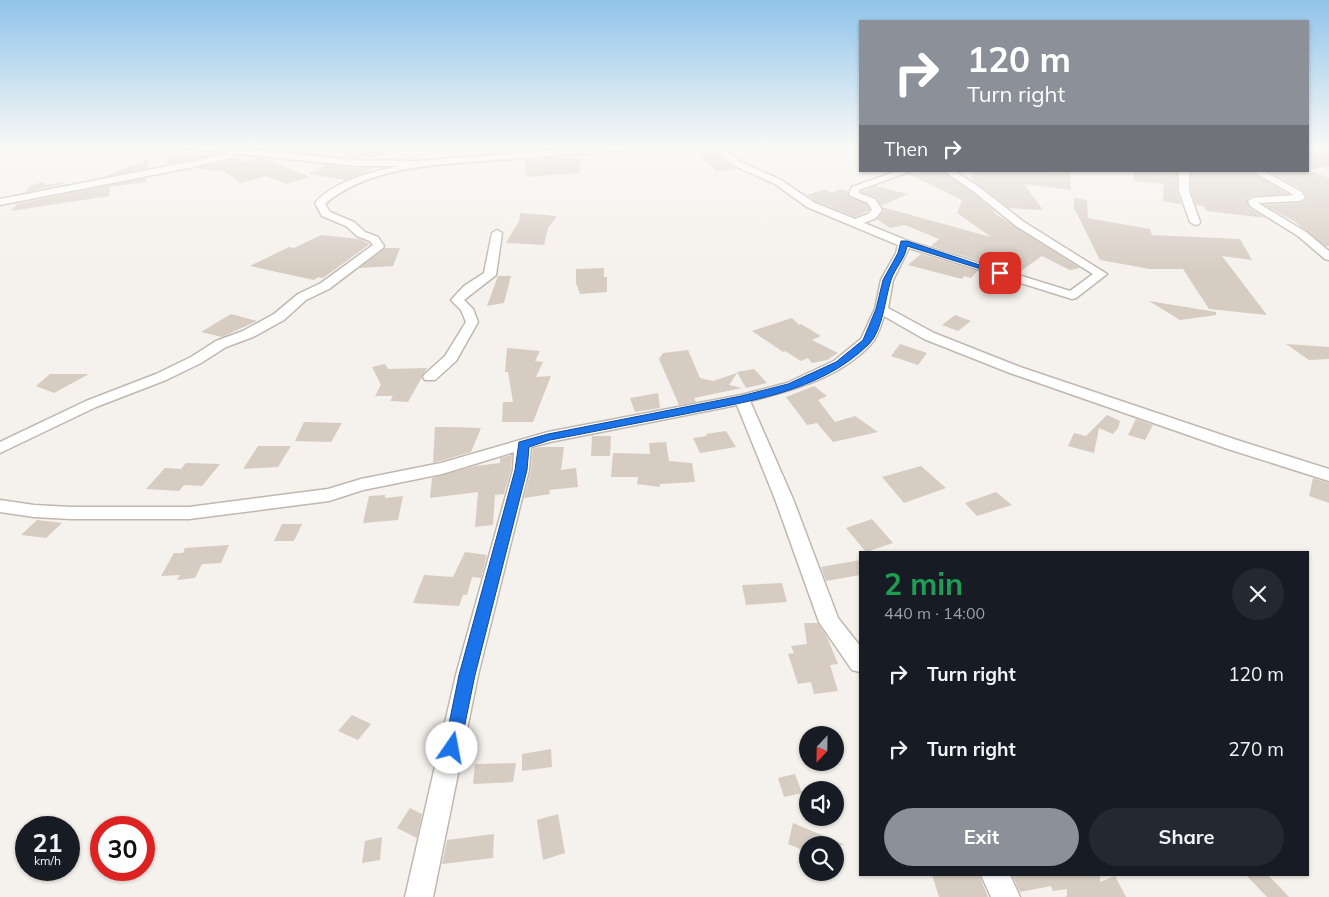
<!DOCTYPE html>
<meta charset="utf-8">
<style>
:root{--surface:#171b24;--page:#242831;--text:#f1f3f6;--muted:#9ea1a6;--accent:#8c9099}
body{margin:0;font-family:Mulish,sans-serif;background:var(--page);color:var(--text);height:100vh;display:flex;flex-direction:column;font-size:19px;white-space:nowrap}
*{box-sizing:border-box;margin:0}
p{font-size:16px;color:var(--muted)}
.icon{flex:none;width:28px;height:28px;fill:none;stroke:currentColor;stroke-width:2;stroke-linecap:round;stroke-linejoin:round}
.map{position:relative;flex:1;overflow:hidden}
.side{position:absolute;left:859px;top:551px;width:450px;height:325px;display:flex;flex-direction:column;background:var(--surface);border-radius:0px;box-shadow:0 1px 4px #0004}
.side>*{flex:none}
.hud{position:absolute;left:859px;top:20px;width:450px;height:152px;border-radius:0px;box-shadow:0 1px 4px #0004;background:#8c9099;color:#fff;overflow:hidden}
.needle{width:32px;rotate:202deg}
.fabs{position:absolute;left:799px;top:726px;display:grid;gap:10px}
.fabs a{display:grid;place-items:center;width:45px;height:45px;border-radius:50%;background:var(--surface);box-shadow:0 1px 4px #0004;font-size:25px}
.speed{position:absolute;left:15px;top:816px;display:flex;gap:10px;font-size:25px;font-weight:700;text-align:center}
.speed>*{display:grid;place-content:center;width:65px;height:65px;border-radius:50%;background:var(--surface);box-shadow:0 1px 4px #0004;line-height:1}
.speed small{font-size:12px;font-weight:400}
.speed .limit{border:8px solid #d22;background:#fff;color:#111}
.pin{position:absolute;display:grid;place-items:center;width:42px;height:42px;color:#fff;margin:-21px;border-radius:10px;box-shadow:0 2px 8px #0006}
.me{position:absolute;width:55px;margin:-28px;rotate:12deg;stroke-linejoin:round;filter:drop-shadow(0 0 4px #0008)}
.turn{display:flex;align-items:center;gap:18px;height:105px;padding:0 25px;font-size:22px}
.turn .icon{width:65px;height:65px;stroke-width:2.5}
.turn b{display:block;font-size:35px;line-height:42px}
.then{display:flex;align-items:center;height:48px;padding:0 25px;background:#0003;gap:10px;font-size:19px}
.round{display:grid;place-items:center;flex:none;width:52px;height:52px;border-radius:26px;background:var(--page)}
.overview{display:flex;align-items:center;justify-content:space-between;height:85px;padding:0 25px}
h1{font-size:30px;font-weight:700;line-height:38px;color:#1e9e55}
.button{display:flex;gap:10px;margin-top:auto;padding:10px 25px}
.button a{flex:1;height:58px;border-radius:30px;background:var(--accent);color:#fff;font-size:20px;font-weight:700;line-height:58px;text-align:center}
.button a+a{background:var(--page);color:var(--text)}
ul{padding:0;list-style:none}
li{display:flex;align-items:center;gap:15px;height:75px;padding:0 25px}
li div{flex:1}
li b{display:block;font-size:19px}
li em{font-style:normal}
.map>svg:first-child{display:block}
</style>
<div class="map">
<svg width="1329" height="897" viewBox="0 0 1329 897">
<rect width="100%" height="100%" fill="#f5f1ec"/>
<path fill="#d6ccc2" d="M 1308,146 L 1329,151 L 1329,166 L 1308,170 Z
M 356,148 L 388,150 L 378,157 L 387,157 L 340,157 Z
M 714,150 L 731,166 L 734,169 L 716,171 L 697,152 Z
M 216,154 L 170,164 L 167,163 L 167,157 Z
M 235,158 L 246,162 L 258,158 L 264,158 L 310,177 L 286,184 L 267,176 L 241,183 L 221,169 L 218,171 L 197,168 Z
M 551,158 L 581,158 L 579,173 L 525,177 L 526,160 Z
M 148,160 L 147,168 L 100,178 L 113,173 Z
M 326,165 L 355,168 L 372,168 L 365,173 L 346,180 L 309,174 Z
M 942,171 L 972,192 L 995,212 L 994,213 L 1080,268 L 1070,270 L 1042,256 L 1018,273 L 931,246 L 939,239 L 905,225 L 890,228 L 877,219 L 884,211 L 882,207 L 991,237 L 957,213 L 962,200 L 908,174 Z
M 973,171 L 1070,173 L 1071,190 L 1024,184 L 1043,210 L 1009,208 L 972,180 Z
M 1134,171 L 1177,171 L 1177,191 L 1181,204 L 1163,201 L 1164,184 L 1134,181 Z
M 1191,171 L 1250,171 L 1288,194 L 1253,196 L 1247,199 L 1249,208 L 1266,218 L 1206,211 L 1204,206 L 1196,205 L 1191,191 Z
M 1267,171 L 1312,171 L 1329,178 L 1329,246 L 1325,246 L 1294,221 L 1264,205 L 1300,203 L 1307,199 L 1303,190 Z
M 146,178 L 146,182 L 110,187 L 109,196 L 11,211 L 17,204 Z
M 44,182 L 45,185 L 64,182 L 64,184 L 25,192 L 31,185 Z
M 874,186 L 908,194 L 881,206 L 876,197 L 861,192 Z
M 825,189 L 832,193 L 839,189 L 848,191 L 847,194 L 850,197 L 867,204 L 870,210 L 855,217 L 815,201 L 807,195 Z
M 1074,198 L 1087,200 L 1088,218 L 1150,229 L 1152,235 L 1240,239 L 1252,260 L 1222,256 L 1267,315 L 1209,309 L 1183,269 L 1150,269 L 1100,260 L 1074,208 Z
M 520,213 L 557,216 L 548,228 L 544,245 L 506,243 L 519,221 Z
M 321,235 L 359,239 L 370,244 L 323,278 L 318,277 L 314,280 L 250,266 L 289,247 L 294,248 Z
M 385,248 L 400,248 L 393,266 L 359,268 Z
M 921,254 L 977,271 L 971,278 L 964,276 L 962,279 L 908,265 Z
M 604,268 L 604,277 L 607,277 L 607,292 L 580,294 L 576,283 L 576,269 Z
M 498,276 L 511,276 L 504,303 L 487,306 Z
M 1149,301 L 1216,312 L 1216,315 L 1180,320 Z
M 231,314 L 257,321 L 222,337 L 201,332 Z
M 955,315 L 971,321 L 958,331 L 942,325 Z
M 792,318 L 799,325 L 801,324 L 821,336 L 812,340 L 838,353 L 827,360 L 812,363 L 808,358 L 801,361 L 785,351 L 783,352 L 752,331 Z
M 900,344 L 927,353 L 918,365 L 891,356 Z
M 1286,344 L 1329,347 L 1329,359 L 1309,360 Z
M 507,348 L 540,351 L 535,361 L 543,362 L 536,377 L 551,376 L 533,422 L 502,422 L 503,402 L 513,402 L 508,372 L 505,372 Z
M 688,350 L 700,378 L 713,381 L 737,373 L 729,385 L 742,388 L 694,398 L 696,402 L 679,405 L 659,359 L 663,353 Z
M 385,364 L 388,369 L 427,368 L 408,402 L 390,401 L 393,396 L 375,396 L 381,385 L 372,367 Z
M 754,369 L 767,383 L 746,388 L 737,372 Z
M 50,374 L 89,374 L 54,393 L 36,386 Z
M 814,386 L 827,396 L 818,400 L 835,422 L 855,416 L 878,432 L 833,442 L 817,423 L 807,425 L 786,397 Z
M 658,393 L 660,408 L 635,412 L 630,398 Z
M 1107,415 L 1120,421 L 1118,428 L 1113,434 L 1099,428 L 1094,453 L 1068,446 L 1074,433 L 1086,436 Z
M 1136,419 L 1153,425 L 1145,440 L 1128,435 Z
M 304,422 L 342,423 L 331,442 L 295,441 Z
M 435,427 L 446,427 L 481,428 L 471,452 L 433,463 Z
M 726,431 L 736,447 L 700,453 L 693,438 L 707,436 L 706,434 Z
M 592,436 L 611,436 L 610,456 L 591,456 Z
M 666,442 L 669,461 L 692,463 L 695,482 L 660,484 L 660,487 L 637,484 L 638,477 L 611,477 L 613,453 L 650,454 L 649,443 Z
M 258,446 L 291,446 L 278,467 L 243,469 Z
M 543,447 L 564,447 L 561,470 L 576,468 L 578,487 L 549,490 L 550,494 L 524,498 L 531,470 L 533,448 Z
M 512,455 L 511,470 L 504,494 L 495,495 L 493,525 L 475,527 L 478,492 L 430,498 L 432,478 L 475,466 L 500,463 L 500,458 Z
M 186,463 L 220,464 L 202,486 L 184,485 L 179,491 L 146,489 L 165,468 L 181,469 Z
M 921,466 L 946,488 L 904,503 L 882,477 Z
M 1313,478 L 1329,483 L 1329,503 L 1309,496 Z
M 996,492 L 1012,505 L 977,516 L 965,503 Z
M 385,495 L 385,498 L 403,496 L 398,520 L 363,523 L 369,496 Z
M 872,519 L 893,543 L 866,552 L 846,528 Z
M 37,520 L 62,523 L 46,538 L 21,535 Z
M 282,524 L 302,524 L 294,541 L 274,541 Z
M 229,545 L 221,563 L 202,564 L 195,578 L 177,580 L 180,575 L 161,576 L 174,553 L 183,553 L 185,548 Z
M 465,552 L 487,555 L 481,578 L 472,577 L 467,595 L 463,595 L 459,606 L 413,603 L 424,575 L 453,577 Z
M 860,560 L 860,575 L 826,581 L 821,567 Z
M 782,583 L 787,602 L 746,605 L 742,585 Z
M 804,623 L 818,623 L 827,637 L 838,664 L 830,665 L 838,691 L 814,694 L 811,682 L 798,684 L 788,654 L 794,653 L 791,646 L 807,644 Z
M 352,715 L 371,724 L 358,740 L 338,731 Z
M 551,749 L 552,767 L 522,771 L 522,754 Z
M 516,763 L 513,782 L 473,784 L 475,764 Z
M 795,774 L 802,793 L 784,797 L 778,778 Z
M 410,808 L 422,814 L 417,838 L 397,828 Z
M 558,814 L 565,853 L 543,860 L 537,820 Z
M 793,823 L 845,845 L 808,845 L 808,852 L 788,844 Z
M 494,834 L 493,858 L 442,864 L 447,840 Z
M 382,837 L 380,860 L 362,863 L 365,841 Z
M 932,875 L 979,875 L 988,897 L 939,897 Z
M 1012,875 L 1100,875 L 1100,882 L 1115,876 L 1126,897 L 1065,897 L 1067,896 L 1067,889 L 1053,891 L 1051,886 L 1020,892 Z
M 1246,875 L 1268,875 L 1289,897 L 1267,897 Z"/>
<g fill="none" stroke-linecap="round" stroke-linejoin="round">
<defs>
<path id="minor" d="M 185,146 L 216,146 L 355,160 L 418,161 L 606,146 L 644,146 L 640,149 C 597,152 554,156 511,159 C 452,164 372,163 325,204 L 330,212 L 354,222 L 365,232 L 378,237 L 384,246 L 383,248 L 329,289 L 306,300 L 284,320 L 253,337 L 226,347 L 201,363 L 166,380 L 96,407 L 0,453 L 0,442 L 86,401 L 156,374 L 191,357 L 216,341 L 243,331 L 274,314 L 298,294 L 321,283 L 373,245 L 370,241 L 357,236 L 346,226 L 322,216 L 315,203 C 335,180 370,173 398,166 L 355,166 L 232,153 L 234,155 L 233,157 L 194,167 L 0,205 L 0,199 L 194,161 L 229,153 L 189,149 Z
M 712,146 L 721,146 L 739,161 L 781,180 L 815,203 L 855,219 L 868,214 L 872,210 L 868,203 L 851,196 L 849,194 L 852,187 L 897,171 L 911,171 L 859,190 L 859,193 L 875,199 L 882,210 L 876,218 L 864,223 L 908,241 L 1070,291 L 1093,274 L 1016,226 L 973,191 L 944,171 L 955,171 L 979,187 L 1024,222 L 1107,274 L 1076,298 L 1072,299 L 909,248 L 893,280 L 888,308 L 934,333 L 1020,367 L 1240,441 L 1329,469 L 1329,481 L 1228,449 L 1010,373 L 924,339 L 884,316 C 881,325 878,337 871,344 C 840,378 793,390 750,401 L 793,499 L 838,618 L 860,646 L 860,672 L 852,670 L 819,622 L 775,499 L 737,405 L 550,442 L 531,447 L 529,470 L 478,675 L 433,897 L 405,897 L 456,675 L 513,470 L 514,452 L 442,474 L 363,490 L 329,501 L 189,519 L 71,519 L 34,517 L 0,512 L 0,500 L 34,505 L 71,507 L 189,507 L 328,489 L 361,479 L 441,463 L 548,432 L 741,395 L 787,383 L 834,361 L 861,339 L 875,309 L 881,280 L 896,253 L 898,245 L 807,207 L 775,184 L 733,165 Z
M 1179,171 L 1189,171 L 1189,191 L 1200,222 L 1199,224 L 1195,225 L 1190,222 L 1179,191 Z
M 1252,171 L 1263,171 L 1302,192 L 1305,198 L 1300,201 L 1258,203 L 1306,232 L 1329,251 L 1329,260 L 1325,259 L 1298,236 L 1250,206 L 1248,201 L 1253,198 L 1294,195 Z
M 497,230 L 502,233 L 496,275 L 464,300 L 473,309 L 478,322 L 456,361 L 435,380 L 425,380 L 423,377 L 425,374 L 445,356 L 466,322 L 461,310 L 451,300 L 464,286 L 484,273 L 492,233 Z
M 981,875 L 1010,875 L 1020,897 L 991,897 Z"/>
</defs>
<use href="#minor" stroke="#c0b8af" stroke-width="3"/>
<use href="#minor" fill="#fff" fill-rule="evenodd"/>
</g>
<linearGradient id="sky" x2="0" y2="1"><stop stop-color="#90c4ea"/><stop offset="0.54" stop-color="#faf9f6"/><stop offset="1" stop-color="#faf9f6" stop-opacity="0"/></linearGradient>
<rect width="1329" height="272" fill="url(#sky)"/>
<path fill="#1a73e8" stroke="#114b97" d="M 901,241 L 907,241 L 1004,273 L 997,274 L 907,246 C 905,259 895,268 891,280 C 885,298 883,330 869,344 C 820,393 744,402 680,415 C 636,423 593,432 550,440 L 529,447 L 527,470 L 475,675 L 460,748 L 458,753 L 452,756 L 446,753 L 444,748 L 459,675 L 515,470 L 519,442 L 548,434 L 741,396 L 788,384 L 836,362 L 863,340 L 876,309 L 883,280 L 898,253 Z"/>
</svg>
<div class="fabs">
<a><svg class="needle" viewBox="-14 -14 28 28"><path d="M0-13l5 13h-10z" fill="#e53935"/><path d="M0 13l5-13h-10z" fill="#9ea1a6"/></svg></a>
<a><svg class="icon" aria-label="sound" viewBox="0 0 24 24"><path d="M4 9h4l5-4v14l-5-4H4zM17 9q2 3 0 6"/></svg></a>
<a><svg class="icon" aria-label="search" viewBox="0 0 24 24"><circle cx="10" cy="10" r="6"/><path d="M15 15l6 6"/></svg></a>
</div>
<div class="speed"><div>21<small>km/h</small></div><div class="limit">30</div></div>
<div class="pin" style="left:1000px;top:273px;background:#d93025"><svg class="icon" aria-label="arrive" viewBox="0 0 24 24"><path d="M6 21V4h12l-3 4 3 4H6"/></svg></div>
<svg class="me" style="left:452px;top:748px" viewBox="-20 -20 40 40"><circle r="19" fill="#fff"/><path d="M0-13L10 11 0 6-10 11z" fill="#1a73e8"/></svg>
<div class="hud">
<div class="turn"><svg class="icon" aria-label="right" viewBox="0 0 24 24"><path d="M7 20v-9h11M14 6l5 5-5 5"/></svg><div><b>120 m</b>Turn right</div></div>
<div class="then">Then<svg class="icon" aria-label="right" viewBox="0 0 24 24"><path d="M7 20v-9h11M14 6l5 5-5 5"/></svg></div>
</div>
<section class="side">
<div class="overview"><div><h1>2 min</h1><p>440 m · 14:00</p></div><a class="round"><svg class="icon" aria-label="close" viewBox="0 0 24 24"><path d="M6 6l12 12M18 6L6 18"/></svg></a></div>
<ul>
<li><svg class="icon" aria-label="right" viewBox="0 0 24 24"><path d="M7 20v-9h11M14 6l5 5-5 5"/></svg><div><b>Turn right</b></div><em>120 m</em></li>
<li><svg class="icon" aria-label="right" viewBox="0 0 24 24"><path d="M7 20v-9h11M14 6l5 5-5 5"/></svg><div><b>Turn right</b></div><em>270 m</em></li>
</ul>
<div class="button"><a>Exit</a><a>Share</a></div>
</section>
</div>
